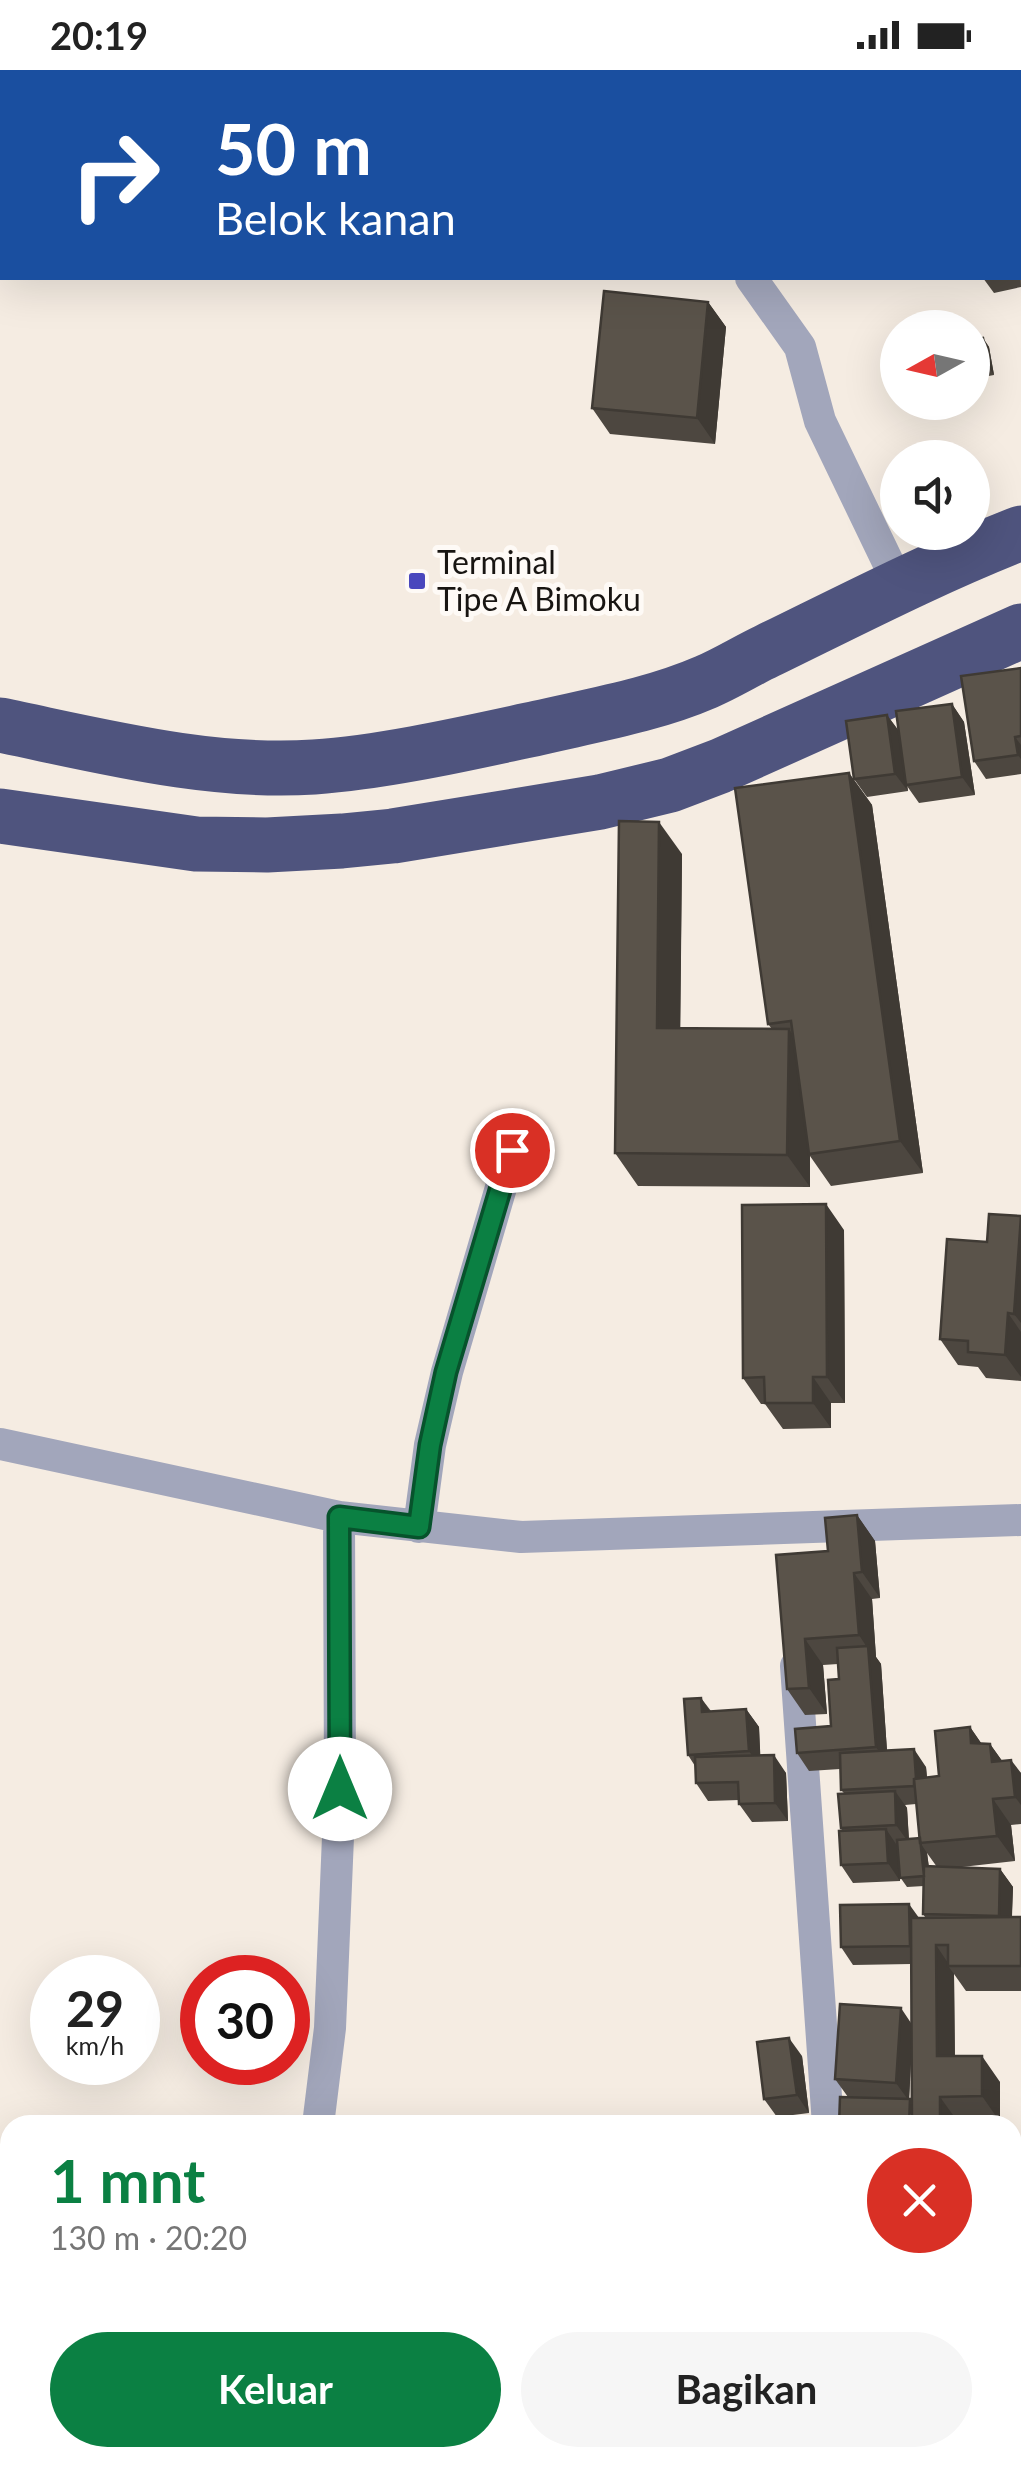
<!DOCTYPE html>
<html lang="id">
<meta charset="utf-8">
<style>
:root{--surface:#fff;--page:#f6f6f6;--text:#222;--muted:#767676;--accent:#0b8043}
body{margin:0;font-family:Lato,sans-serif;background:var(--page);color:var(--text);height:100vh;display:flex;flex-direction:column;font-size:38px;white-space:nowrap}
*{box-sizing:border-box;margin:0}
p{font-size:32px;color:var(--muted)}
.icon{flex:none;width:55px;height:55px;fill:none;stroke:currentColor;stroke-width:2;stroke-linecap:round;stroke-linejoin:round}
.map{position:relative;flex:1;overflow:hidden}
.sheet{position:absolute;left:0px;top:2045px;width:1022px;height:352px;display:flex;flex-direction:column;background:var(--surface);border-radius:30px 30px 0 0;box-shadow:0 10px 40px #0002}
.sheet>*{flex:none}
.hud{position:absolute;left:0px;top:0px;width:1022px;height:210px;box-shadow:0 10px 40px #0002;background:#1a4fa0;color:#fff;overflow:hidden}
.needle{width:65px;rotate:262deg}
.controls{position:absolute;left:880px;top:240px;display:grid;gap:20px}
.controls a{display:grid;place-items:center;width:110px;height:110px;border-radius:50%;background:var(--surface);box-shadow:0 10px 40px #0002;font-size:50px}
.speed{position:absolute;left:30px;top:1885px;display:flex;gap:20px;font-size:50px;font-weight:700;text-align:center}
.speed>*{display:grid;place-content:center;width:130px;height:130px;border-radius:50%;background:var(--surface);box-shadow:0 10px 40px #0002;line-height:1}
.speed small{font-size:25px;font-weight:400}
.speed .limit{border:15px solid #d22;background:#fff;color:#111}
.pin{position:absolute;display:grid;place-items:center;width:85px;height:85px;color:#fff;margin:-42px;border:5px solid #fff;border-radius:50%;box-shadow:0 2px 10px #0007}
.me{position:absolute;width:110px;margin:-55px;rotate:0deg;stroke-linejoin:round;filter:drop-shadow(0 0 8px #0008)}
.turn{display:flex;align-items:center;gap:35px;height:210px;padding:0 50px;font-size:45px}
.turn .icon{width:130px;height:130px;stroke-width:2.5}
.turn b{display:block;font-size:70px;line-height:85px}
.round{display:grid;place-items:center;flex:none;width:105px;height:105px;border-radius:52px;background:var(--page)}
.overview{display:flex;align-items:center;justify-content:space-between;height:170px;padding:0 50px}
h1{font-size:60px;font-weight:700;line-height:75px;color:var(--accent)}
.button{display:flex;gap:20px;margin-top:auto;padding:20px 50px}
.button a{flex:1;height:115px;border-radius:60px;background:var(--accent);color:#fff;font-size:40px;font-weight:700;line-height:115px;text-align:center}
.button a+a{background:var(--page);color:var(--text)}
.status{display:flex;justify-content:space-between;align-items:center;height:70px;padding:0 50px;background:var(--surface);direction:ltr}
.status svg{height:28px;fill:currentColor}
.map>svg:first-child{display:block}
</style>
<div class="status"><b>20:19</b><svg viewBox="0 0 49 12"><path d="M0 12V9h3v3zM5 12V6h3v6zM10 12V3h3v9zM15 12V0h3v12zM26 1h20v11H26zM47 4h2v5h-2z"/></svg></div>
<div class="map">
<svg width="1021" height="2397" viewBox="0 0 1021 2397">
<rect width="100%" height="100%" fill="#f5ece2"/>
<g fill="none" stroke-linecap="round" stroke-linejoin="round">
<path stroke="#a2a6bb" stroke-width="32" d="M 521,0 L 524,2
M 751,208 L 800,277 L 820,351 L 899,515
M 0,1374 L 339,1447 L 521,1467 L 1021,1450
M 419,1457 L 430,1375 L 447,1302 L 512,1080
M 796,1596 L 828,2055
M 318,2055 L 330,1958 L 340,1719 L 339,1447
M 0,2219 L 10,2222
M 951,2388 L 994,2397"/>
<path stroke="#4f547e" stroke-width="55" d="M 0,655 C 102,676 209,704 314,697 C 386,692 468,673 538,658 C 594,645 653,635 706,612 C 727,603 746,591 767,581 C 851,540 934,497 1021,463
M 0,746 L 196,774 L 267,775 L 342,771 L 393,766 L 600,732 L 670,715 L 720,696 L 1021,561"/>
</g>
<path fill="#4d4740" fill-rule="evenodd" d="M 1020,154 L 1021,217 L 994,223 L 983,208 L 1020,208 Z
M 708,232 L 726,257 L 715,374 L 610,364 L 592,338 Z
M 983,268 L 989,277 L 994,305 L 972,309 L 972,270 Z
M 1021,598 L 1021,704 L 986,709 L 974,691 Z
M 952,634 L 964,652 L 975,725 L 919,733 L 907,716 L 908,721 L 867,727 L 854,709 L 887,645 L 899,661 Z
M 849,703 L 872,735 L 923,1103 L 831,1116 L 810,1086 L 810,1117 L 638,1116 L 615,1083 L 682,784 L 680,958 L 772,959 L 768,954 Z
M 1021,1146 L 1021,1311 L 986,1308 L 978,1297 L 958,1295 L 940,1269 L 987,1172 Z
M 844,1160 L 845,1333 L 831,1333 L 831,1358 L 783,1359 L 765,1334 L 761,1334 L 743,1308 Z
M 857,1445 L 875,1471 L 880,1528 L 872,1529 L 876,1587 L 881,1594 L 887,1681 L 926,1697 L 927,1707 L 939,1706 L 970,1657 L 981,1673 L 990,1674 L 1002,1691 L 1021,1703 L 1021,1754 L 1011,1755 L 1015,1791 L 953,1798 L 1000,1799 L 1013,1817 L 1012,1847 L 1021,1847 L 1021,1921 L 966,1921 L 954,1904 L 955,1986 L 1000,2012 L 1000,2052 L 958,2052 L 848,2027 L 835,2009 L 911,1953 L 911,1894 L 853,1895 L 841,1877 L 919,1847 L 925,1847 L 923,1844 L 924,1816 L 907,1817 L 900,1807 L 900,1811 L 853,1813 L 841,1795 L 842,1761 L 841,1758 L 844,1723 L 841,1720 L 840,1699 L 809,1701 L 797,1683 L 831,1656 L 839,1609 L 838,1594 L 823,1595 L 827,1644 L 805,1645 L 787,1619 L 828,1481 ZM 916,1734 L 920,1768 L 909,1769 L 907,1738 L 905,1735 ZM 927,1783 L 937,1797 L 929,1797 ZM 911,1988 L 911,2032 L 909,2029 Z
M 701,1628 L 711,1641 L 746,1639 L 759,1657 L 760,1686 L 786,1703 L 788,1751 L 752,1752 L 739,1734 L 739,1730 L 708,1731 L 696,1713 L 695,1696 L 688,1685 Z
M 802,1986 L 809,2043 L 777,2047 L 764,2029 Z
M 1012,2080 L 1021,2080 L 1021,2220 L 1012,2220 Z"/>
<path fill="#3f3a34" d="M 708,232 L 726,257 L 715,374 L 697,348 Z
M 983,268 L 989,277 L 994,305 L 988,296 Z
M 952,634 L 964,652 L 975,725 L 962,707 Z
M 887,645 L 900,663 L 908,721 L 895,704 Z
M 1015,667 L 1021,675 L 1021,689 L 1018,685 Z
M 849,703 L 872,735 L 923,1103 L 900,1071 Z
M 659,752 L 682,784 L 680,990 L 657,958 Z
M 789,959 L 811,992 L 809,1084 L 810,1086 L 810,1117 L 787,1085 Z
M 826,1134 L 844,1160 L 845,1333 L 827,1307 Z
M 1021,1150 L 1021,1253 L 1014,1244 Z
M 1008,1243 L 1021,1262 L 1021,1307 L 1005,1285 Z
M 813,1307 L 831,1333 L 831,1358 L 813,1333 Z
M 857,1445 L 875,1471 L 880,1528 L 862,1502 Z
M 854,1503 L 872,1529 L 876,1587 L 881,1594 L 888,1695 L 876,1677 L 868,1579 L 859,1565 Z
M 805,1569 L 823,1595 L 827,1644 L 809,1618 Z
M 701,1628 L 713,1646 L 702,1642 Z
M 746,1639 L 759,1657 L 761,1699 L 749,1681 Z
M 970,1657 L 988,1683 L 971,1673 Z
M 990,1674 L 1008,1699 L 992,1692 Z
M 914,1679 L 926,1697 L 929,1734 L 916,1716 Z
M 774,1685 L 786,1703 L 788,1751 L 775,1733 Z
M 1011,1690 L 1021,1703 L 1021,1735 L 1015,1727 Z
M 895,1721 L 907,1738 L 909,1773 L 896,1755 Z
M 993,1729 L 1011,1755 L 1015,1791 L 997,1766 Z
M 886,1759 L 898,1777 L 900,1811 L 888,1793 Z
M 921,1774 L 927,1783 L 931,1815 L 924,1806 Z
M 1000,1799 L 1013,1817 L 1011,1864 L 999,1846 Z
M 909,1834 L 922,1852 L 910,1876 Z
M 936,1875 L 950,1896 L 948,1896 L 954,1904 L 955,2012 L 937,1986 Z
M 901,1938 L 913,1956 L 909,2031 L 896,2013 Z
M 789,1968 L 802,1986 L 809,2043 L 797,2025 Z
M 982,1986 L 1000,2012 L 1000,2052 L 982,2026 Z
M 940,2027 L 958,2052 L 958,2055 L 940,2055 Z"/>
<path fill="#5a534a" stroke="#3f3a34" stroke-width="2.5" d="M 670,0 L 714,0 L 713,2 L 670,2 Z
M 873,0 L 926,0 L 926,2 L 872,2 Z
M 604,221 L 708,232 L 697,348 L 592,338 Z
M 983,268 L 988,296 L 972,299 L 972,270 Z
M 1021,598 L 1021,666 L 1015,667 L 1018,685 L 974,691 L 961,606 Z
M 952,634 L 962,707 L 906,715 L 896,641 Z
M 887,645 L 895,704 L 854,709 L 846,651 Z
M 849,703 L 900,1071 L 809,1084 L 791,951 L 768,954 L 735,718 Z
M 619,751 L 659,752 L 657,958 L 789,959 L 787,1085 L 615,1083 Z
M 826,1134 L 827,1307 L 813,1307 L 813,1333 L 765,1333 L 764,1307 L 743,1308 L 742,1135 Z
M 989,1144 L 1021,1146 L 1014,1244 L 1008,1243 L 1005,1285 L 968,1282 L 968,1271 L 940,1269 L 947,1169 L 987,1172 Z
M 857,1445 L 862,1502 L 854,1503 L 859,1565 L 805,1569 L 809,1618 L 787,1619 L 776,1485 L 828,1481 L 825,1448 Z
M 868,1576 L 876,1677 L 797,1683 L 795,1659 L 831,1656 L 828,1610 L 839,1609 L 837,1578 Z
M 701,1628 L 702,1642 L 746,1639 L 749,1681 L 688,1685 L 684,1629 Z
M 970,1657 L 971,1673 L 990,1674 L 992,1692 L 1011,1690 L 1015,1727 L 993,1729 L 997,1766 L 920,1773 L 914,1709 L 939,1706 L 935,1661 Z
M 914,1679 L 916,1708 L 914,1709 L 914,1716 L 841,1720 L 840,1683 Z
M 774,1685 L 775,1733 L 739,1734 L 738,1712 L 696,1713 L 695,1687 Z
M 895,1721 L 896,1755 L 841,1758 L 838,1724 Z
M 886,1759 L 888,1793 L 841,1795 L 839,1761 Z
M 920,1768 L 924,1806 L 900,1808 L 897,1770 Z
M 924,1796 L 1000,1799 L 999,1846 L 923,1844 Z
M 909,1834 L 910,1876 L 841,1877 L 840,1835 Z
M 1021,1847 L 1021,1896 L 948,1896 L 948,1875 L 936,1875 L 937,1986 L 982,1986 L 982,2026 L 940,2027 L 940,2055 L 912,2055 L 911,1848 Z
M 840,1934 L 901,1938 L 896,2013 L 835,2009 Z
M 789,1968 L 797,2025 L 764,2029 L 757,1972 Z
M 840,2027 L 910,2029 L 909,2055 L 839,2055 Z
M 1012,2080 L 1021,2080 L 1021,2194 L 1012,2194 Z"/>
<g fill="none" stroke-linecap="round" stroke-linejoin="round">
<defs>
<path id="route" d="M 340,1719 L 339,1447 L 419,1457 L 430,1375 L 446,1302 L 512,1080"/>
</defs>
<use href="#route" stroke="#07532c" stroke-width="25"/>
<use href="#route" stroke="#0b8043" stroke-width="18"/>
</g>
<rect fill="#4947bd" stroke="#fefaf6" stroke-width="4" x="407" y="501" width="20" height="20" rx="5"/>
<g text-anchor="middle" stroke-width="10" stroke-linejoin="round" paint-order="stroke">
<g font-size="32" fill="#181512" stroke="#fefaf6" text-anchor="start">
<text x="437" y="504">Terminal<tspan x="437" dy="37">Tipe A Bimoku</tspan></text>
</g>
</g>
</svg>
<div class="controls">
<a><svg class="needle" viewBox="-14 -14 28 28"><path d="M0-13l5 13h-10z" fill="#e53935"/><path d="M0 13l5-13h-10z" fill="#767676"/></svg></a>
<a><svg class="icon" aria-label="sound" viewBox="0 0 24 24"><path d="M4 9h4l5-4v14l-5-4H4zM17 9q2 3 0 6"/></svg></a>
</div>
<div class="speed"><div>29<small>km/h</small></div><div class="limit">30</div></div>
<div class="pin" style="left:512px;top:1080px;background:#d93025"><svg class="icon" aria-label="arrive" viewBox="0 0 24 24"><path d="M6 21V4h12l-3 4 3 4H6"/></svg></div>
<svg class="me" style="left:340px;top:1719px" viewBox="-20 -20 40 40"><circle r="19" fill="#fff"/><path d="M0-13L10 11 0 6-10 11z" fill="#0b8043"/></svg>
<div class="hud">
<div class="turn"><svg class="icon" aria-label="right" viewBox="0 0 24 24"><path d="M7 20v-9h11M14 6l5 5-5 5"/></svg><div><b>50 m</b>Belok kanan</div></div>
</div>
<section class="sheet">
<div class="overview"><div><h1>1 mnt</h1><p>130 m · 20:20</p></div><a class="round" style="background:#d93025;color:#fff"><svg class="icon" aria-label="close" viewBox="0 0 24 24"><path d="M6 6l12 12M18 6L6 18"/></svg></a></div>
<div class="button"><a>Keluar</a><a>Bagikan</a></div>
</section>
</div>
